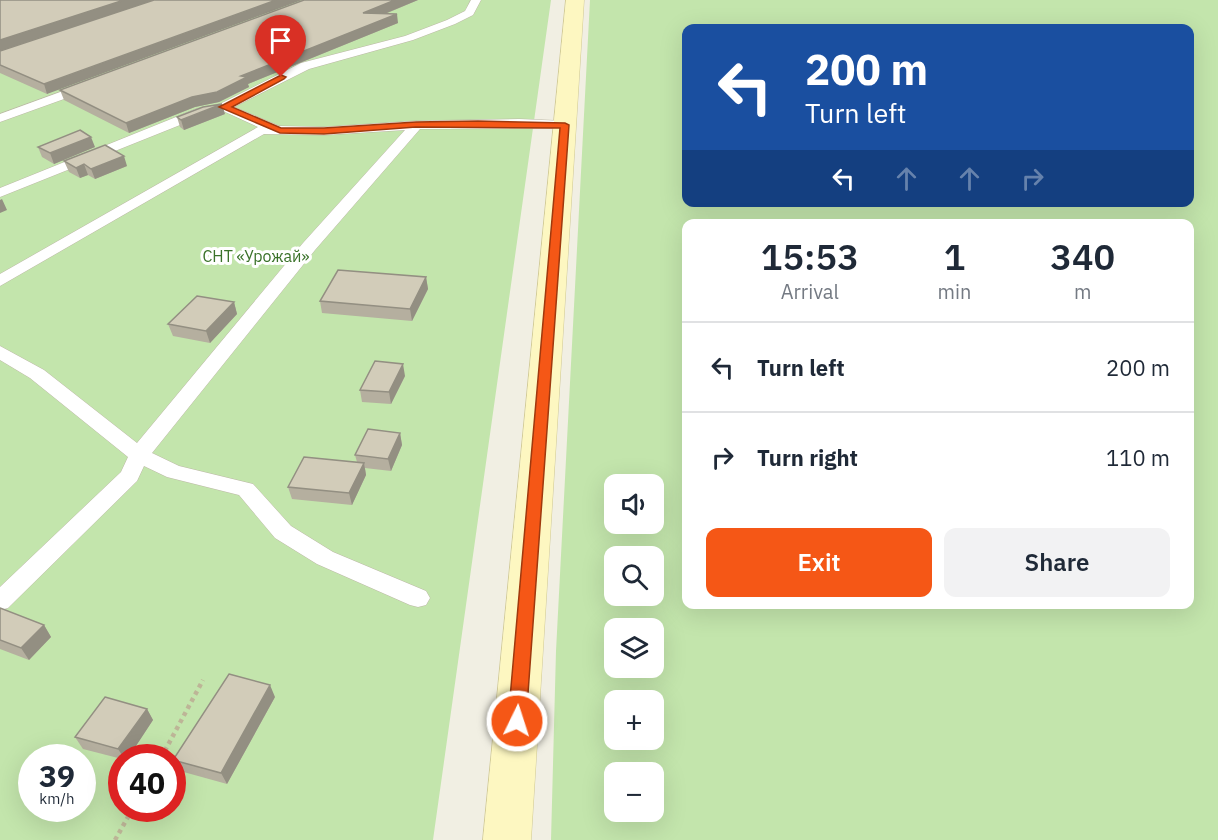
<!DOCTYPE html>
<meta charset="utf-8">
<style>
:root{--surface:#fff;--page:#f2f2f3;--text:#1f2937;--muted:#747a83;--line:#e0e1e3;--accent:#f55716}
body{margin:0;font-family:"IBM Plex Sans",sans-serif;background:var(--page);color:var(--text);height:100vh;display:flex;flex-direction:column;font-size:22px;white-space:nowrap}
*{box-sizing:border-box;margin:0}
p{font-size:20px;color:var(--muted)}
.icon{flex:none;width:33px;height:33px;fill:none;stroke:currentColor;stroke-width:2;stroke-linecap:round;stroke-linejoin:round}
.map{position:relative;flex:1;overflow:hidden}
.drawer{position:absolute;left:682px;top:219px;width:512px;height:390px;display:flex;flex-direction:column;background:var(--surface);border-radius:12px;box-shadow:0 6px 24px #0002}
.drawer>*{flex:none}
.banner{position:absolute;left:682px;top:24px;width:512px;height:183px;border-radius:12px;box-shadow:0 6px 24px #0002;background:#1a4fa0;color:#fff;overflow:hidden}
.fabs{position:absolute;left:604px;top:474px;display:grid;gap:12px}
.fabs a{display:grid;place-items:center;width:60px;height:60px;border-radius:12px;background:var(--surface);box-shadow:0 6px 24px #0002;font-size:30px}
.speed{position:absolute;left:18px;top:744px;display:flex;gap:12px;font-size:30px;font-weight:700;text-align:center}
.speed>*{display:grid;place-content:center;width:78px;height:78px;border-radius:50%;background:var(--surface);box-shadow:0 6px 24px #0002;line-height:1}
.speed small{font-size:15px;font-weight:400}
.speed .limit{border:9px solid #d22;background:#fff;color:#111}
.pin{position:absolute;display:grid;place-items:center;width:51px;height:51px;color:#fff;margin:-62px -26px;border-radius:50% 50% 50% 0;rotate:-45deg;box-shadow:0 0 6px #0007}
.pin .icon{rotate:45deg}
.me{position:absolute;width:66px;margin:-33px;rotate:4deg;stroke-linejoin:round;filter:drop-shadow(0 0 4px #0008)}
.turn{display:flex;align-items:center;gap:21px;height:126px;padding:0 24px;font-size:27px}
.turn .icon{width:78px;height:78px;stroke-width:2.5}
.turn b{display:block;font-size:42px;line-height:51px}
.lanes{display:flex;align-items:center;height:57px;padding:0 24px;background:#0003;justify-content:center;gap:30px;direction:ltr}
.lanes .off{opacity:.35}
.eta{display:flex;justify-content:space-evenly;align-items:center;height:102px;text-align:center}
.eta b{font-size:36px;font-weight:600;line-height:42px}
.primary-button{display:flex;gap:12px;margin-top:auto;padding:12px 24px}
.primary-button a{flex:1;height:69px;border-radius:12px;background:var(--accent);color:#fff;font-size:24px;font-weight:600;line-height:69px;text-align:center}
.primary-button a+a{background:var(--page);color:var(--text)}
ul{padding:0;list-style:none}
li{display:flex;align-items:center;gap:18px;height:90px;padding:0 24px;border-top:2px solid var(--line)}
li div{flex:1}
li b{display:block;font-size:22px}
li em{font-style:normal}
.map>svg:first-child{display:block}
</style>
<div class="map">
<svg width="1218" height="840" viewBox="0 0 1218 840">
<rect width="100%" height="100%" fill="#f1efe3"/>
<path fill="#c3e5ac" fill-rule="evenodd" d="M 0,0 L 551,0 L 433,840 L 0,840 ZM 32,758 L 82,758 L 82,808 L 32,808 ZM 122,758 L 172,758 L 172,808 L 122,808 Z
M 590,0 L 1218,0 L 1218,840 L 551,840 L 556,651 ZM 687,28 L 1190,28 L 1190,202 L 687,202 ZM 687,224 L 1190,224 L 1190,604 L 687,604 ZM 615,484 L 654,484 L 654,524 L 615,524 ZM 615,556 L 654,556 L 654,596 L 615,596 ZM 654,628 L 654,668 L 615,668 L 615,628 ZM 654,700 L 654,740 L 615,740 L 615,700 ZM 615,772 L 654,772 L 654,812 L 615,812 Z"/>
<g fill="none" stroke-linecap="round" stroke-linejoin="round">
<defs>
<path id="lane" d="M 471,0 L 481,0 L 473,15 L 455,24 L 413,40 L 309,69 L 234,107 L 279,126 L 324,127 L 416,121 L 519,119 L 565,121 L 570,122 L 572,125 L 570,128 L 420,129 L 315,250 L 152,453 L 179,466 L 253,484 L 291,526 L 333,552 L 426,591 L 430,598 L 426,605 L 418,607 L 410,605 L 317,564 L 275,538 L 239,495 L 167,477 L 144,466 L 137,481 L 8,608 L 0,610 L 0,587 L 121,472 L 128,457 L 30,378 L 0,360 L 0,346 L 44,370 L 137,443 L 303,243 L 405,130 L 324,135 L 264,134 L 0,286 L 0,274 L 258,127 L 223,111 L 205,115 L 0,197 L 0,188 L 196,109 L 220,104 L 301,63 L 405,36 L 447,20 L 465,11 Z
M 85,83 L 91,87 L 89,90 L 0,122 L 0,114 Z"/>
<path id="secondary" d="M 566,0 L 584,0 L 531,840 L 483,840 Z"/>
</defs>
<use href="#lane" stroke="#bcb7a6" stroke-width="1"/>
<use href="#secondary" stroke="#d0c993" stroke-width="1"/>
<path stroke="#bdb597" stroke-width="4.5" stroke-dasharray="4 4" stroke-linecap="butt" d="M 161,758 L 203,680
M 115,840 L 133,808"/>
<use href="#lane" fill="#fff" fill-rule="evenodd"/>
<use href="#secondary" fill="#fdf7c1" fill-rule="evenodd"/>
</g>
<path fill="#b5af9f" d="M 0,0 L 154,0 L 47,94 L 0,73 Z
M 304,0 L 418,0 L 385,14 L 398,23 L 248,84 L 249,87 L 219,102 L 195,107 L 129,133 L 64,100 L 60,90 Z
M 225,114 L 184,130 L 180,127 L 177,117 Z
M 38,147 L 95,147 L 54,164 L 42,157 Z
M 64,161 L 127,166 L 95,179 L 88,175 L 80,178 L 69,172 Z
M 426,277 L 428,289 L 412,321 L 322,313 L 320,301 Z
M 234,302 L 237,314 L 210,343 L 173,336 L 168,324 Z
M 405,376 L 391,404 L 362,402 L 360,390 Z
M 400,433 L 402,445 L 391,471 L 365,468 L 366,475 L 352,505 L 292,499 L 288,487 L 357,462 L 355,455 Z
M 0,608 L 44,625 L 51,637 L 29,660 L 0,649 Z
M 275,697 L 227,784 L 180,771 L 173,760 Z
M 147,709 L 153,720 L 128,758 L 122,758 L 122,759 L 83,749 L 75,737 Z"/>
<path fill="#938f82" d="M 124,0 L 154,0 L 0,51 L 0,40 Z
M 276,0 L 302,0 L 47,94 L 44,84 Z
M 395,0 L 418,0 L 365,22 L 363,13 Z
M 397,14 L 398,23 L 248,84 L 249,87 L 219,102 L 195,107 L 129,133 L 126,123 L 241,76 Z
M 222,104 L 225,114 L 184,130 L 181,120 Z
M 91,137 L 95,147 L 54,164 L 50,153 Z
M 124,156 L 127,166 L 95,179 L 91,169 Z
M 84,164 L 88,175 L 80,178 L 76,168 Z
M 2,199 L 7,210 L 0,213 L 0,200 Z
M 426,277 L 428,289 L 412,321 L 410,309 Z
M 234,302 L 237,314 L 210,343 L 206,331 Z
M 403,364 L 405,376 L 391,404 L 389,392 Z
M 400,433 L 402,445 L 391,471 L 388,459 Z
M 364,463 L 366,475 L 352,505 L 349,493 Z
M 44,625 L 51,637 L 29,660 L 21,648 Z
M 270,685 L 275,697 L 227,784 L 221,773 Z
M 147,709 L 153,720 L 128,758 L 124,758 L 118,749 Z"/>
<path fill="#d2ccb9" stroke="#938f82" stroke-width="1.5" d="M 0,0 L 124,0 L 0,40 Z
M 154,0 L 276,0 L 44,84 L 0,65 L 0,51 Z
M 304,0 L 395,0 L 363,13 L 397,14 L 241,76 L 247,77 L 217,92 L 192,97 L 126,123 L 60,90 Z
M 222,104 L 181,120 L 177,117 L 203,107 Z
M 80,130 L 91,137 L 50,153 L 38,147 Z
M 105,145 L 124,156 L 91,169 L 84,164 L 76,168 L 64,161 Z
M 338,270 L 426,277 L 410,309 L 320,301 Z
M 197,296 L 234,302 L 206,331 L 168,324 Z
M 375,361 L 403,364 L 389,392 L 360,390 Z
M 368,429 L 400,433 L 388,459 L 355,455 Z
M 304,457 L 364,463 L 349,493 L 288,487 Z
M 0,608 L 44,625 L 21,648 L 0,640 Z
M 229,674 L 270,685 L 221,773 L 173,760 Z
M 105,697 L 147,709 L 118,749 L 75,737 Z"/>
<path fill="#f55716" stroke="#9f390e" stroke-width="1.5" d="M 281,75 L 286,77 L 284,79 L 232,107 L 281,128 L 324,128 L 416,122 L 478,121 L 565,123 L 569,125 L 526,721 L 523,727 L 517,729 L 511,727 L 508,721 L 560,128 L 416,127 L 324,134 L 280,133 L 219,107 Z"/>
<g text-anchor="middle" stroke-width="6" stroke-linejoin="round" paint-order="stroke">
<g font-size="16" fill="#3a7229" stroke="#fff">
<text x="256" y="262">СНТ «Урожай»</text>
</g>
</g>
</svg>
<div class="fabs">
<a><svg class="icon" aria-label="sound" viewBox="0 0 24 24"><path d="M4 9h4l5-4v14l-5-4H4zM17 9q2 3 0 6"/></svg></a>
<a><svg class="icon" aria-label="search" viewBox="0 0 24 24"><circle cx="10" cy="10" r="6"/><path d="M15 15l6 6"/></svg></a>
<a><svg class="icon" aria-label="layers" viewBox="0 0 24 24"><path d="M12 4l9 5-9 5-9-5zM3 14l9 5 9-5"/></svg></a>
<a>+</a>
<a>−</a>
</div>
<div class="speed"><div>39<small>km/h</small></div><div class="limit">40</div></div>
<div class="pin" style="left:281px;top:77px;background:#d93025"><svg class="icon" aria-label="arrive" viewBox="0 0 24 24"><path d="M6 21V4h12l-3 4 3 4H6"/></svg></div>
<svg class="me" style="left:517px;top:721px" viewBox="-20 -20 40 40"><circle r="17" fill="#f55716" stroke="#fff" stroke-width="3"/><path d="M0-11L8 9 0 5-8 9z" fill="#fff"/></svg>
<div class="banner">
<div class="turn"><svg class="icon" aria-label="left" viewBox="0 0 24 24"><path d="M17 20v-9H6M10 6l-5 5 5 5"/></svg><div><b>200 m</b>Turn left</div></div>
<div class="lanes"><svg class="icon" aria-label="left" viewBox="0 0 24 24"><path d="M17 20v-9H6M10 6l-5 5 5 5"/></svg><svg class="icon off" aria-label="ahead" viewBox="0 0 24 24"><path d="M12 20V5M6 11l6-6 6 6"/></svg><svg class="icon off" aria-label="ahead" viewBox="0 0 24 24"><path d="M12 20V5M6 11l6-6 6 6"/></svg><svg class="icon off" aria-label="right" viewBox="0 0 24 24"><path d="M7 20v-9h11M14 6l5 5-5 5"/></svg></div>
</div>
<section class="drawer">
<div class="eta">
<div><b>15:53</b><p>Arrival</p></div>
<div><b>1</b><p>min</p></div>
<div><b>340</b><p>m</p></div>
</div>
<ul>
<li><svg class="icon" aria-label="left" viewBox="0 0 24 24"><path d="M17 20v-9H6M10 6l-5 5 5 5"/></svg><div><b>Turn left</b></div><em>200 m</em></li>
<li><svg class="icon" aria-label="right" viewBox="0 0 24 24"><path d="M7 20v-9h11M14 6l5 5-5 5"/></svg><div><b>Turn right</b></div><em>110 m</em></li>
</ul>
<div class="primary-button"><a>Exit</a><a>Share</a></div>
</section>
</div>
